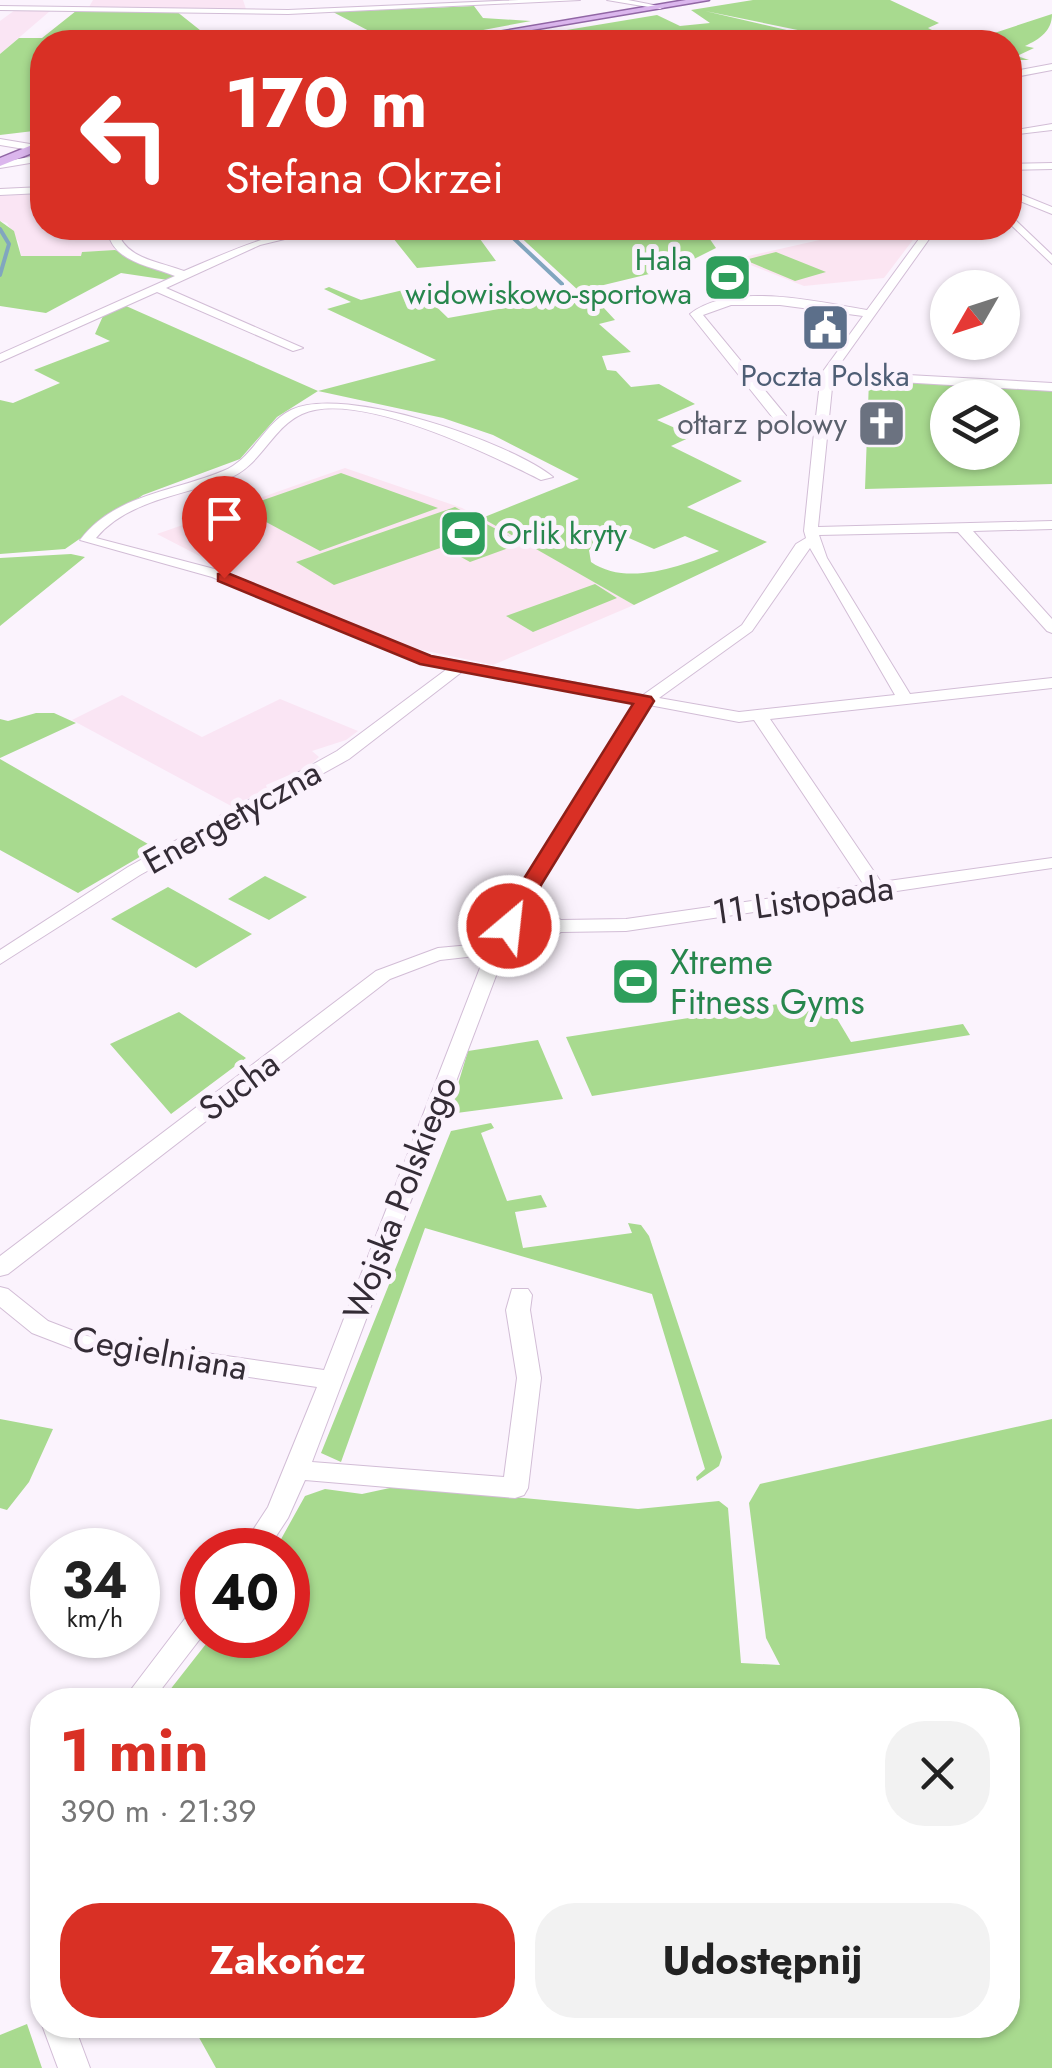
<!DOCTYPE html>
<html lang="pl">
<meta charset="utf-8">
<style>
:root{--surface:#fff;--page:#f2f2f2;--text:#222;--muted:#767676;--accent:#d93025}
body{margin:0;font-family:Jost,sans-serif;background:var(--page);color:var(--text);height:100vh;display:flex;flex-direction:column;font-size:38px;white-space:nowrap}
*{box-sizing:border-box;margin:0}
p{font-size:32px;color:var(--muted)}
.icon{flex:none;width:55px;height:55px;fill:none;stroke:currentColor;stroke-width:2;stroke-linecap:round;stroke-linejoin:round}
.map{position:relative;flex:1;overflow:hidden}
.panel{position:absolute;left:30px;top:1688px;width:990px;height:350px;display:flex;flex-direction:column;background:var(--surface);border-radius:40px;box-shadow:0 2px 8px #0004}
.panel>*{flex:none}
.hud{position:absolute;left:30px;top:30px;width:992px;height:210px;border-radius:40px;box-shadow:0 2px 8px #0004;background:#d93025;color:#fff;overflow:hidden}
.needle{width:65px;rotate:231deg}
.buttons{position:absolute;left:930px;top:270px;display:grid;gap:20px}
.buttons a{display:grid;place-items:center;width:90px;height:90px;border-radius:50%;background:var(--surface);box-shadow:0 2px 8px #0004;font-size:50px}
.speed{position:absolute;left:30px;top:1528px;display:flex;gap:20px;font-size:50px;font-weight:700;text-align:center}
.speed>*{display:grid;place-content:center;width:130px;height:130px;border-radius:50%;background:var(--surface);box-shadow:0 2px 8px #0004;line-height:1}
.speed small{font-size:25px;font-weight:400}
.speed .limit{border:15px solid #d22;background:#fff;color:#111}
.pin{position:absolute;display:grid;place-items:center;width:85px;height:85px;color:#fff;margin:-102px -42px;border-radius:50% 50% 50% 0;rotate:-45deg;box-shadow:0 0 10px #0007}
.pin .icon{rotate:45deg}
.me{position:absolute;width:110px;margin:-55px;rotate:28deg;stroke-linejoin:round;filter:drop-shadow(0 0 8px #0008)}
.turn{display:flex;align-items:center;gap:35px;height:210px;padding:0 30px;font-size:45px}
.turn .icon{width:130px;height:130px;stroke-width:2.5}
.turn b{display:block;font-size:70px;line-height:85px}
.round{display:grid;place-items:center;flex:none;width:105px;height:105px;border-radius:40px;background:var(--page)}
.head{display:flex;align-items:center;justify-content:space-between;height:170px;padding:0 30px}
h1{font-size:60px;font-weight:700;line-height:75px;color:var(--accent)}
.action{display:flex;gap:20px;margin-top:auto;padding:20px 30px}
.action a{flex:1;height:115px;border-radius:40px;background:var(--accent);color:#fff;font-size:40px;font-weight:700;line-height:115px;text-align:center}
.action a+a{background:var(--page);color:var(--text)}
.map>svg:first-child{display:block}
</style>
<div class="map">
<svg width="1052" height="2068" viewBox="0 0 1052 2068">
<rect width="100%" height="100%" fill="#fbf3fd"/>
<path fill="#fae5f4" d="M 93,0 L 243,0 L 246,9 L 89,7 Z
M 15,10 L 50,11 L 0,54 L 0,21 Z
M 42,194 L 42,228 L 108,228 L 115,250 L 82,252 L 82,256 L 21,256 L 19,243 L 7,223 L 0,221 L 0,196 Z
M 122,695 L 202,737 L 280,699 L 358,731 L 346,740 L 312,751 L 319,757 L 308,767 L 266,785 L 267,788 L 233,807 L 72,720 Z"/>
<path fill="#fbe5f2" d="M 904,228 L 922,228 L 884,278 L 804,286 L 735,259 L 824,239 Z
M 345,468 L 462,508 L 530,542 L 634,605 L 493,665 L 408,647 L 246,580 L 157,534 Z"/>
<path fill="#a8da8f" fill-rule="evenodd" d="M 753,0 L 890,0 L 939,23 L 928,28 L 932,30 L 911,35 L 961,39 L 844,42 L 832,37 L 705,11 L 838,42 L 495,42 L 657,15 L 680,26 L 710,23 L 691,10 Z
M 474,6 L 483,18 L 531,21 L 419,42 L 390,42 L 333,12 Z
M 76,11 L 176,11 L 215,42 L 42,42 L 42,130 L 0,135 L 0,54 L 19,38 L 42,38 Z
M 1052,14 C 1052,31 1040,39 1025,46 L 1034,48 L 1017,56 L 1029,60 L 1010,60 L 1010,42 L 967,42 Z
M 0,221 L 14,231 L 21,256 L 81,256 L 82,252 L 115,250 L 175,275 L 168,280 L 121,273 L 46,313 L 0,306 Z
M 385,228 L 472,228 L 496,261 L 417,268 Z
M 546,228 L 716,228 L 654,234 L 705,232 L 716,248 L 678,267 L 579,291 L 515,232 L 550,233 Z
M 776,252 L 826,272 L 795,281 L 745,260 Z
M 329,287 L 361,300 L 416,287 L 448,318 L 590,293 L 615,320 L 599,324 L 631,352 L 602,356 L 607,370 L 616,371 L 631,387 L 659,384 L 695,404 L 657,420 L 693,436 L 671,446 L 742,481 L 687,507 L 767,542 L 634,605 L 482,518 L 579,479 L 493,435 L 443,418 L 318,391 L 277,417 L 240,459 L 143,495 L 65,549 L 0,554 L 0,400 L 13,403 L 60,383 L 34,370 L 110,341 L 95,334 L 103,316 L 126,306 L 318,391 L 436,360 L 327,309 L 351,302 L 324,289 ZM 622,535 L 654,549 L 685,536 L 719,551 C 682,566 627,587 591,562 L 589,550 Z
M 869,380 L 1052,390 L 1052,484 L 865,489 ZM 948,398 L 1002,398 L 1002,452 L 948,452 Z
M 341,473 L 438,508 L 320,551 L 240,508 Z
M 455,507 L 522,543 L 470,562 L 443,547 L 334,585 L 296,562 Z
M 71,554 L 85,557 L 0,626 L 0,558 Z
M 595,584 L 617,598 L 533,632 L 506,616 Z
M 36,713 L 54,713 L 76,723 L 0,758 L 0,719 L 8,721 Z
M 0,759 L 155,848 L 78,893 L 0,850 Z
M 265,876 L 307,897 L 269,920 L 228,899 Z
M 168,887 L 252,934 L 196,968 L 111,919 Z
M 824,997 L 851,1042 L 963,1024 L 970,1035 L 592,1096 L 566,1037 Z
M 179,1012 L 246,1058 L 171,1114 L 110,1044 Z
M 538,1040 L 563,1099 L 449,1114 L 468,1051 Z
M 491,1123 L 494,1128 L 481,1133 L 507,1201 L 541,1195 L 547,1207 L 515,1212 L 523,1248 L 632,1233 L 628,1223 L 641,1225 L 649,1236 L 722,1457 L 719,1466 L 697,1481 L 696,1477 L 705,1469 L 652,1294 L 425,1228 L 341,1462 L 321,1453 L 451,1131 Z
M 0,1419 L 53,1429 L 29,1482 L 7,1510 L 0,1508 Z
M 1052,1419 L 1052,2068 L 216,2068 L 192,2025 L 1008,2025 L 1008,1700 L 162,1700 L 213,1635 L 288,1635 L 288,1550 L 275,1550 L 305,1496 L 325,1489 L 362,1494 L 399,1486 L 638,1509 L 719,1501 L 728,1508 L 741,1663 L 780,1665 L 766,1638 L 749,1503 L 760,1484 Z
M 27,2024 L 42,2068 L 0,2068 L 0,2035 Z"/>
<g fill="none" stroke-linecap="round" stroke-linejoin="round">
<path stroke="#81a6bf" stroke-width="4" d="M 0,229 L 9,244 L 0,275
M 477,230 L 641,235 L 703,231
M 508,233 L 562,284"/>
<defs>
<path id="minor" d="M 519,0 L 580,0 L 288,14 L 0,10 L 0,6 L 288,10 Z
M 607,0 L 628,0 L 664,7 L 660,9 Z
M 1052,64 L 1052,70 L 1010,78 L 1010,72 Z
M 1052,124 L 1052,130 L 1010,135 L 1010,131 Z
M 0,139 L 42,146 L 42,152 L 0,145 Z
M 42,155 L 42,161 L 0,168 L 0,162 Z
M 1052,163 L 1052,169 L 1010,170 L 1010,164 Z
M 42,187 L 42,193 L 0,195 L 0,189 Z
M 1010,190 L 1052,207 L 1052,214 L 1010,197 Z
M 1010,215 L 1052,255 L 1052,264 L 1010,224 Z
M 107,228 L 117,228 C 123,259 158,261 184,271 C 231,251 278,228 330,228 L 260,245 L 166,288 L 303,348 L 293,351 L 157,292 L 0,362 L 0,354 L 175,276 C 148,265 111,262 107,228 Z
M 927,228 L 937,228 L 835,371 L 1052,383 L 1052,391 L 833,378 L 818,527 L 1052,521 L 1052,529 L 973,531 L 1052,619 L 1052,633 L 1047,631 L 958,532 L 819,535 L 827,558 L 910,694 L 1052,678 L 1052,688 L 770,719 L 881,882 L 1052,858 L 1052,868 L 626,931 L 561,932 L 536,944 L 520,939 L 505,952 L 312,1462 L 504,1477 L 517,1378 L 506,1310 L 512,1289 L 528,1289 L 532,1295 L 530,1310 L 541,1378 L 528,1488 L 524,1495 L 515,1498 L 305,1480 L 288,1518 L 267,1550 L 240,1550 L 268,1507 L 317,1387 L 84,1353 L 32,1333 L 0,1307 L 0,1287 L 8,1289 L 48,1321 L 87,1336 L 324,1370 L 485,955 L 440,960 L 390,979 L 8,1274 L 0,1276 L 0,1256 L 376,971 L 438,948 L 492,943 L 504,933 L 506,913 L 519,910 L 522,885 L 635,703 L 463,671 L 349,759 L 140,875 L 0,964 L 0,950 L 128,867 L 337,751 L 447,669 L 420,663 L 212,577 L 80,540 C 115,494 173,492 223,471 C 253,459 263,424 291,410 C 343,384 510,442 553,477 L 541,480 C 489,454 357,389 302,414 C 271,428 261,467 227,479 C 184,495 128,500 96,538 L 222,571 L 430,656 L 643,695 L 742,625 L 796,544 L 806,538 L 804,531 L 814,433 L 777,423 L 690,314 C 732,281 818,302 867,310 ZM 731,305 L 780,305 L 863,316 L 821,374 L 815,425 L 787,417 L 703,315 ZM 810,548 L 895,695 L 739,712 L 659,698 L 752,631 ZM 649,705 L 739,722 L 754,720 L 864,885 L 626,919 L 561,920 L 538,906 L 540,885 ZM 535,918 L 543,922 L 543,928 L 535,932 L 522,928 L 522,921 Z
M 202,1605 L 203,1635 L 153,1700 L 123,1700 L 193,1608 Z
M 42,2025 L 74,2025 L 90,2068 L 58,2068 Z"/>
<path id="major" d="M 686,0 L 709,0 L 460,42 L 439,42 Z
M 42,141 L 42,149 L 0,166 L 0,158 Z"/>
</defs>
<use href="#minor" stroke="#d2bdd6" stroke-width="2"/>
<use href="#major" stroke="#9166a5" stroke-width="3"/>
<use href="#minor" fill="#fff" fill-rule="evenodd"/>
<use href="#major" fill="#dbb6ed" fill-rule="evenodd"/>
</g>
<path fill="#d93025" stroke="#8d1f18" stroke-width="2.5" d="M 218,574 L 230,574 L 431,656 L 651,697 L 654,701 L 541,885 L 536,916 L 522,921 L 516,931 L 501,931 L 498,926 L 506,912 L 518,908 L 520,885 L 633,704 L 420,664 L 218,581 Z"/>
<defs>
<symbol id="stadium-square" viewBox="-11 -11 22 22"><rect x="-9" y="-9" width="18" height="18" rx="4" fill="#2e9e5b" stroke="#fbf3fd"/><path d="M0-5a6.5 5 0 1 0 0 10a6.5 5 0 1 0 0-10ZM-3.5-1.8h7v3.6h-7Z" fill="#fff"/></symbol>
<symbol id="civic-square" viewBox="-11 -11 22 22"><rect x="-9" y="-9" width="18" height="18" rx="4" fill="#5c6f8a" stroke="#fbf3fd"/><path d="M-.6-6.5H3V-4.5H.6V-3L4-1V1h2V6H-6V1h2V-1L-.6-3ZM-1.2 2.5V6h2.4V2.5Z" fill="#fff"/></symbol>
<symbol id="church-square" viewBox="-11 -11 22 22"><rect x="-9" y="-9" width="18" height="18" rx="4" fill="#6b7280" stroke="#fbf3fd"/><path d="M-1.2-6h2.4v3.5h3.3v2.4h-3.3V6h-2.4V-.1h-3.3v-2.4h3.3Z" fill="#fff"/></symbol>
</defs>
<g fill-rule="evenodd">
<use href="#stadium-square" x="700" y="250" width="55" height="55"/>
<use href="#civic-square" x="798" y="300" width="55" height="55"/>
<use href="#church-square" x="854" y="396" width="55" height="55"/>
<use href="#stadium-square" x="436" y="506" width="55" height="55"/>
<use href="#stadium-square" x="608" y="954" width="55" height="55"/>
</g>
<g text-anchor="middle" stroke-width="10" stroke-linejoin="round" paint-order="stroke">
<g font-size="30" fill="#27864d" stroke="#fbf3fd" text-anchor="end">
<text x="692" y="270">Hala<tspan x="692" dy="34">widowiskowo-sportowa</tspan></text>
<text x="498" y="544" text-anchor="start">Orlik kryty</text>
</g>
<g font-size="30" fill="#4e5e75" stroke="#fbf3fd">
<text x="825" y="386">Poczta Polska</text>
</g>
<g font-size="30" fill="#5b616d" stroke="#fbf3fd" text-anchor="end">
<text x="847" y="434">ołtarz polowy</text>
</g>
<g font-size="35" fill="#342c36" stroke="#fbf3fd">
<text transform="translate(232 817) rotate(-29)" y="12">Energetyczna</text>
<text transform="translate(803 900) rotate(-8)" y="12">11 Listopada</text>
<text transform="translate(239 1086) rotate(-37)" y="12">Sucha</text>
<text transform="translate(400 1198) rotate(-69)" y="12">Wojska Polskiego</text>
<text transform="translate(160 1353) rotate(10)" y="12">Cegielniana</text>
</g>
<g font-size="35" fill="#27864d" stroke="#fbf3fd" text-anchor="start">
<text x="670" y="974">Xtreme<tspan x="670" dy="40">Fitness Gyms</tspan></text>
</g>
</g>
</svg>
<div class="buttons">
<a><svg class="needle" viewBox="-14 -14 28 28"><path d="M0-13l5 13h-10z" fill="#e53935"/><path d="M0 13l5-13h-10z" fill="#767676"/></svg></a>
<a><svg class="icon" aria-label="layers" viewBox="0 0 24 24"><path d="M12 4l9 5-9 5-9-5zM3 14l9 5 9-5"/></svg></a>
</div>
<div class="speed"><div>34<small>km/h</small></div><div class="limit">40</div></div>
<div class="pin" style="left:224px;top:578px;background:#d93025"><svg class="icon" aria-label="arrive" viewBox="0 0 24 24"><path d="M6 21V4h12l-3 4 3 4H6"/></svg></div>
<svg class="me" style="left:509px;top:926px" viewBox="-20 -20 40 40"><circle r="17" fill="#d93025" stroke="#fff" stroke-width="3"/><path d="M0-11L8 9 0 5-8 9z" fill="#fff"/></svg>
<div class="hud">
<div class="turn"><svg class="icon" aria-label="left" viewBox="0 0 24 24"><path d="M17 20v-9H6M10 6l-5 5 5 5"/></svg><div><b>170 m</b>Stefana Okrzei</div></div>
</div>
<section class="panel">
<div class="head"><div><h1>1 min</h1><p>390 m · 21:39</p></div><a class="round"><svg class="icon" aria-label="close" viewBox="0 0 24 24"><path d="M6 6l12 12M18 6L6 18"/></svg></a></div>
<div class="action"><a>Zakończ</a><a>Udostępnij</a></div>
</section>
</div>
